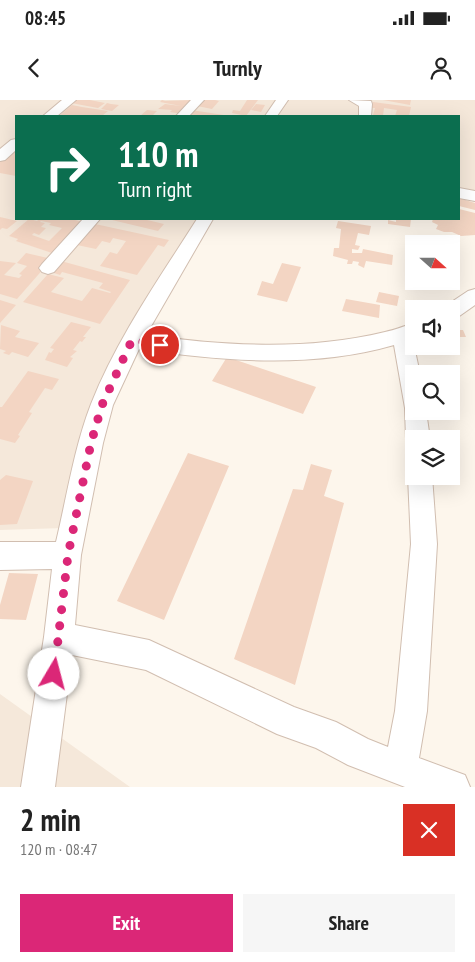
<!DOCTYPE html>
<meta charset="utf-8">
<style>
:root{--surface:#fff;--page:#f6f6f6;--text:#222;--muted:#767676;--accent:#db2777}
body{margin:0;font-family:"PT Sans Narrow",sans-serif;background:var(--page);color:var(--text);height:100vh;display:flex;flex-direction:column;font-size:19px;white-space:nowrap}
*{box-sizing:border-box;margin:0}
p{font-size:16px;color:var(--muted)}
.icon{flex:none;width:28px;height:28px;fill:none;stroke:currentColor;stroke-width:2;stroke-linecap:round;stroke-linejoin:round}
.map{position:relative;height:687px;overflow:hidden}
.side{display:flex;flex-direction:column;background:var(--surface);flex:1}
.side>*{flex:none}
.banner{position:absolute;left:15px;top:15px;width:445px;height:105px;border-radius:0px;box-shadow:0 5px 20px #0002;background:#0b6e4f;color:#fff;overflow:hidden}
.needle{width:32px;rotate:111deg}
.controls{position:absolute;left:405px;top:135px;display:grid;gap:10px}
.controls a{display:grid;place-items:center;width:55px;height:55px;border-radius:0px;background:var(--surface);box-shadow:0 5px 20px #0002;font-size:25px}
.pin{position:absolute;display:grid;place-items:center;width:42px;height:42px;color:#fff;margin:-21px;border:2px solid #fff;border-radius:50%;box-shadow:0 1px 5px #0007}
.me{position:absolute;width:55px;margin:-28px;rotate:8deg;stroke-linejoin:round;filter:drop-shadow(0 0 4px #0008)}
.turn{display:flex;align-items:center;gap:18px;height:105px;padding:0 20px;font-size:22px}
.turn .icon{width:65px;height:65px;stroke-width:2.5}
.turn b{display:block;font-size:35px;line-height:42px}
.round{display:grid;place-items:center;flex:none;width:52px;height:52px;border-radius:0px;background:var(--page)}
.overview{display:flex;align-items:center;justify-content:space-between;height:85px;padding:0 20px}
h1{font-size:30px;font-weight:700;line-height:38px}
.cta{display:flex;gap:10px;margin-top:auto;padding:10px 20px}
.cta a{flex:1;height:58px;border-radius:0px;background:var(--accent);color:#fff;font-size:20px;font-weight:700;line-height:58px;text-align:center}
.cta a+a{background:var(--page);color:var(--text)}
.status{display:flex;justify-content:space-between;align-items:center;height:35px;padding:0 25px;background:var(--surface);direction:ltr}
.status svg{height:14px;fill:currentColor}
header{display:flex;justify-content:space-between;align-items:center;height:65px;padding:0 20px;background:var(--surface);font-size:22px;font-weight:700}
.map>svg:first-child{display:block}
</style>
<div class="status"><b>08:45</b><svg viewBox="0 0 49 12"><path d="M0 12V9h3v3zM5 12V6h3v6zM10 12V3h3v9zM15 12V0h3v12zM26 1h20v11H26zM47 4h2v5h-2z"/></svg></div>
<header><svg class="icon" aria-label="back" viewBox="0 0 24 24"><path d="M15 5l-7 7 7 7"/></svg>Turnly<svg class="icon" aria-label="person" viewBox="0 0 24 24"><circle cx="12" cy="8" r="4"/><path d="M4 21q1-7 8-7t8 7"/></svg></header>
<div class="map">
<svg width="475" height="687" viewBox="0 0 475 687">
<rect width="100%" height="100%" fill="#fdf6ec"/>
<path fill="#f5e8da" d="M 0,0 L 276,0 L 266,16 L 16,16 L 16,119 L 201,119 L 139,214 L 64,428 L 0,430 Z
M 280,0 L 475,0 L 475,98 L 459,95 L 459,16 L 269,16 Z
M 0,594 L 130,687 L 0,687 Z"/>
<path fill="#f3d5c3" fill-rule="evenodd" d="M 75,0 L 90,0 L 105,3 L 98,8 L 71,3 Z
M 162,0 L 165,1 L 192,0 L 184,6 L 187,7 L 183,14 L 170,12 L 172,10 L 158,9 L 165,4 L 181,6 L 160,2 Z
M 199,0 L 215,0 L 219,1 L 212,9 L 197,6 Z
M 247,0 L 258,0 L 246,16 L 232,13 L 233,10 L 240,11 Z
M 383,0 L 411,0 L 410,5 Z
M 373,2 L 411,7 L 409,16 L 395,16 L 397,10 L 384,8 L 383,16 L 373,15 L 375,8 L 371,8 Z
M 107,3 L 111,4 L 119,5 L 112,11 L 101,9 Z
M 256,4 L 265,5 L 261,12 L 251,10 Z
M 72,5 L 82,7 L 108,11 L 102,16 L 59,16 Z
M 147,10 L 157,11 L 152,16 L 140,16 Z
M 191,10 L 224,15 L 224,16 L 185,16 Z
M 13,47 L 16,48 L 16,76 L 0,73 L 0,58 Z
M 459,98 L 475,103 L 475,110 L 459,106 Z
M 459,109 L 475,113 L 475,135 L 461,136 L 452,132 L 444,132 L 436,129 L 438,125 L 432,122 L 433,119 L 459,119 Z
M 0,117 L 17,121 L 7,129 L 2,128 L 0,130 Z
M 29,119 L 37,121 L 38,120 L 36,119 L 71,119 L 87,123 L 55,154 L 16,141 L 18,139 L 9,136 ZM 41,121 L 51,123 L 49,125 L 62,128 L 49,141 L 32,135 L 34,133 L 39,135 L 46,128 L 41,127 L 45,123 L 40,122 Z
M 113,119 L 143,119 L 164,124 L 158,131 L 112,120 Z
M 396,119 L 411,119 L 410,127 L 388,124 L 388,120 L 396,122 Z
M 338,121 L 371,126 L 369,135 L 358,133 L 355,145 L 360,146 L 358,150 L 352,149 L 352,153 L 362,153 L 363,149 L 393,155 L 392,165 L 366,161 L 364,168 L 358,165 L 359,162 L 353,161 L 352,164 L 347,164 L 348,160 L 333,156 L 334,148 L 339,148 L 341,129 L 336,128 Z
M 95,124 L 169,140 L 164,147 L 158,145 L 137,175 L 100,166 L 110,152 L 117,154 L 126,141 L 113,138 L 110,143 L 102,141 L 96,149 L 77,145 Z
M 26,153 L 52,159 L 17,199 L 0,194 L 0,161 L 16,163 L 4,175 L 19,178 L 22,175 L 19,174 L 27,166 L 17,163 Z
M 61,161 L 130,180 L 100,224 L 23,202 L 48,174 L 64,178 L 51,192 L 82,201 L 92,188 L 110,193 L 111,192 L 99,188 L 103,183 L 62,172 L 60,175 L 51,172 Z
M 282,163 L 301,167 L 287,202 L 257,195 L 262,181 L 273,184 Z
M 379,192 L 399,196 L 397,206 L 376,202 Z
M 346,199 L 380,205 L 379,218 L 342,211 Z
M 0,200 L 16,205 L 0,223 Z
M 71,222 L 91,227 L 83,237 L 86,237 L 82,242 L 80,241 L 73,250 L 77,251 L 70,257 L 73,258 L 67,267 L 45,260 L 49,252 L 51,253 L 54,249 L 50,248 Z
M 1,225 L 20,231 L 15,237 L 39,243 L 28,257 L 12,252 L 9,255 L 3,253 L 6,251 L 0,249 Z
M 451,230 L 463,230 L 466,237 L 451,237 Z
M 227,257 L 316,287 L 303,314 L 212,281 Z
M 28,271 L 59,279 L 52,290 L 45,288 L 29,312 L 32,313 L 18,335 L 20,336 L 15,343 L 0,339 L 0,307 L 2,307 Z
M 188,353 L 229,366 L 164,520 L 117,501 Z
M 311,364 L 332,370 L 324,396 L 344,403 L 295,585 L 234,559 L 293,389 L 303,390 Z
M 6,375 L 33,381 L 17,424 L 0,425 L 0,380 Z
M 9,473 L 38,474 L 26,520 L 0,519 L 0,505 Z"/>
<g fill="none" stroke-linecap="round" stroke-linejoin="round">
<defs>
<path id="minor" d="M 62,0 L 76,0 L 57,16 L 43,16 Z
M 191,0 L 204,0 L 189,16 L 176,16 Z
M 276,0 L 288,0 L 277,16 L 265,16 Z
M 349,0 L 371,1 L 372,4 L 371,16 L 359,16 L 359,6 Z
M 16,39 L 16,50 L 5,60 L 0,61 L 0,49 L 11,40 Z
M 459,88 L 475,91 L 475,101 L 459,98 Z
M 83,119 L 100,119 L 54,172 L 48,174 L 42,172 L 39,168 L 42,164 Z
M 197,119 L 213,119 L 146,235 C 225,246 307,251 385,232 C 395,230 404,226 414,223 L 414,246 L 420,274 L 414,274 L 414,311 L 426,311 L 430,339 L 414,339 L 414,348 L 410,346 L 406,339 L 405,308 L 394,245 C 311,269 223,261 139,249 L 113,305 L 103,343 L 81,455 L 75,525 L 149,540 L 294,607 L 336,622 L 368,639 L 388,647 L 395,611 L 411,444 L 408,376 L 411,368 L 414,367 L 414,376 L 432,376 L 437,444 L 427,611 L 419,658 L 465,675 L 470,687 L 405,687 L 348,665 L 316,648 L 277,634 L 146,570 L 72,555 L 55,687 L 21,687 L 44,537 L 52,469 L 0,470 L 0,442 L 56,442 C 67,396 74,348 91,304 C 117,238 159,179 197,119 Z
M 475,189 L 475,205 L 458,217 L 451,219 L 451,209 L 443,209 L 444,207 L 468,191 Z"/>
</defs>
<use href="#minor" stroke="#d1beb0" stroke-width="2"/>
<use href="#minor" fill="#fff" fill-rule="evenodd"/>
</g>
<g fill="none" stroke-linecap="round" stroke-linejoin="round">
<path stroke="#db2777" stroke-width="9" stroke-dasharray="0 16.2" d="M 54,574 L 68,455 L 91,343 L 102,305 L 132,240 L 160,245"/>
</g>
</svg>
<div class="controls">
<a><svg class="needle" viewBox="-14 -14 28 28"><path d="M0-13l5 13h-10z" fill="#e53935"/><path d="M0 13l5-13h-10z" fill="#767676"/></svg></a>
<a><svg class="icon" aria-label="sound" viewBox="0 0 24 24"><path d="M4 9h4l5-4v14l-5-4H4zM17 9q2 3 0 6"/></svg></a>
<a><svg class="icon" aria-label="search" viewBox="0 0 24 24"><circle cx="10" cy="10" r="6"/><path d="M15 15l6 6"/></svg></a>
<a><svg class="icon" aria-label="layers" viewBox="0 0 24 24"><path d="M12 4l9 5-9 5-9-5zM3 14l9 5 9-5"/></svg></a>
</div>
<div class="pin" style="left:160px;top:245px;background:#d93025"><svg class="icon" aria-label="arrive" viewBox="0 0 24 24"><path d="M6 21V4h12l-3 4 3 4H6"/></svg></div>
<svg class="me" style="left:54px;top:574px" viewBox="-20 -20 40 40"><circle r="19" fill="#fff"/><path d="M0-13L10 11 0 6-10 11z" fill="#db2777"/></svg>
<div class="banner">
<div class="turn"><svg class="icon" aria-label="right" viewBox="0 0 24 24"><path d="M7 20v-9h11M14 6l5 5-5 5"/></svg><div><b>110 m</b>Turn right</div></div>
</div>
</div>
<section class="side">
<div class="overview"><div><h1>2 min</h1><p>120 m · 08:47</p></div><a class="round" style="background:#d93025;color:#fff"><svg class="icon" aria-label="close" viewBox="0 0 24 24"><path d="M6 6l12 12M18 6L6 18"/></svg></a></div>
<div class="cta"><a>Exit</a><a>Share</a></div>
</section>
